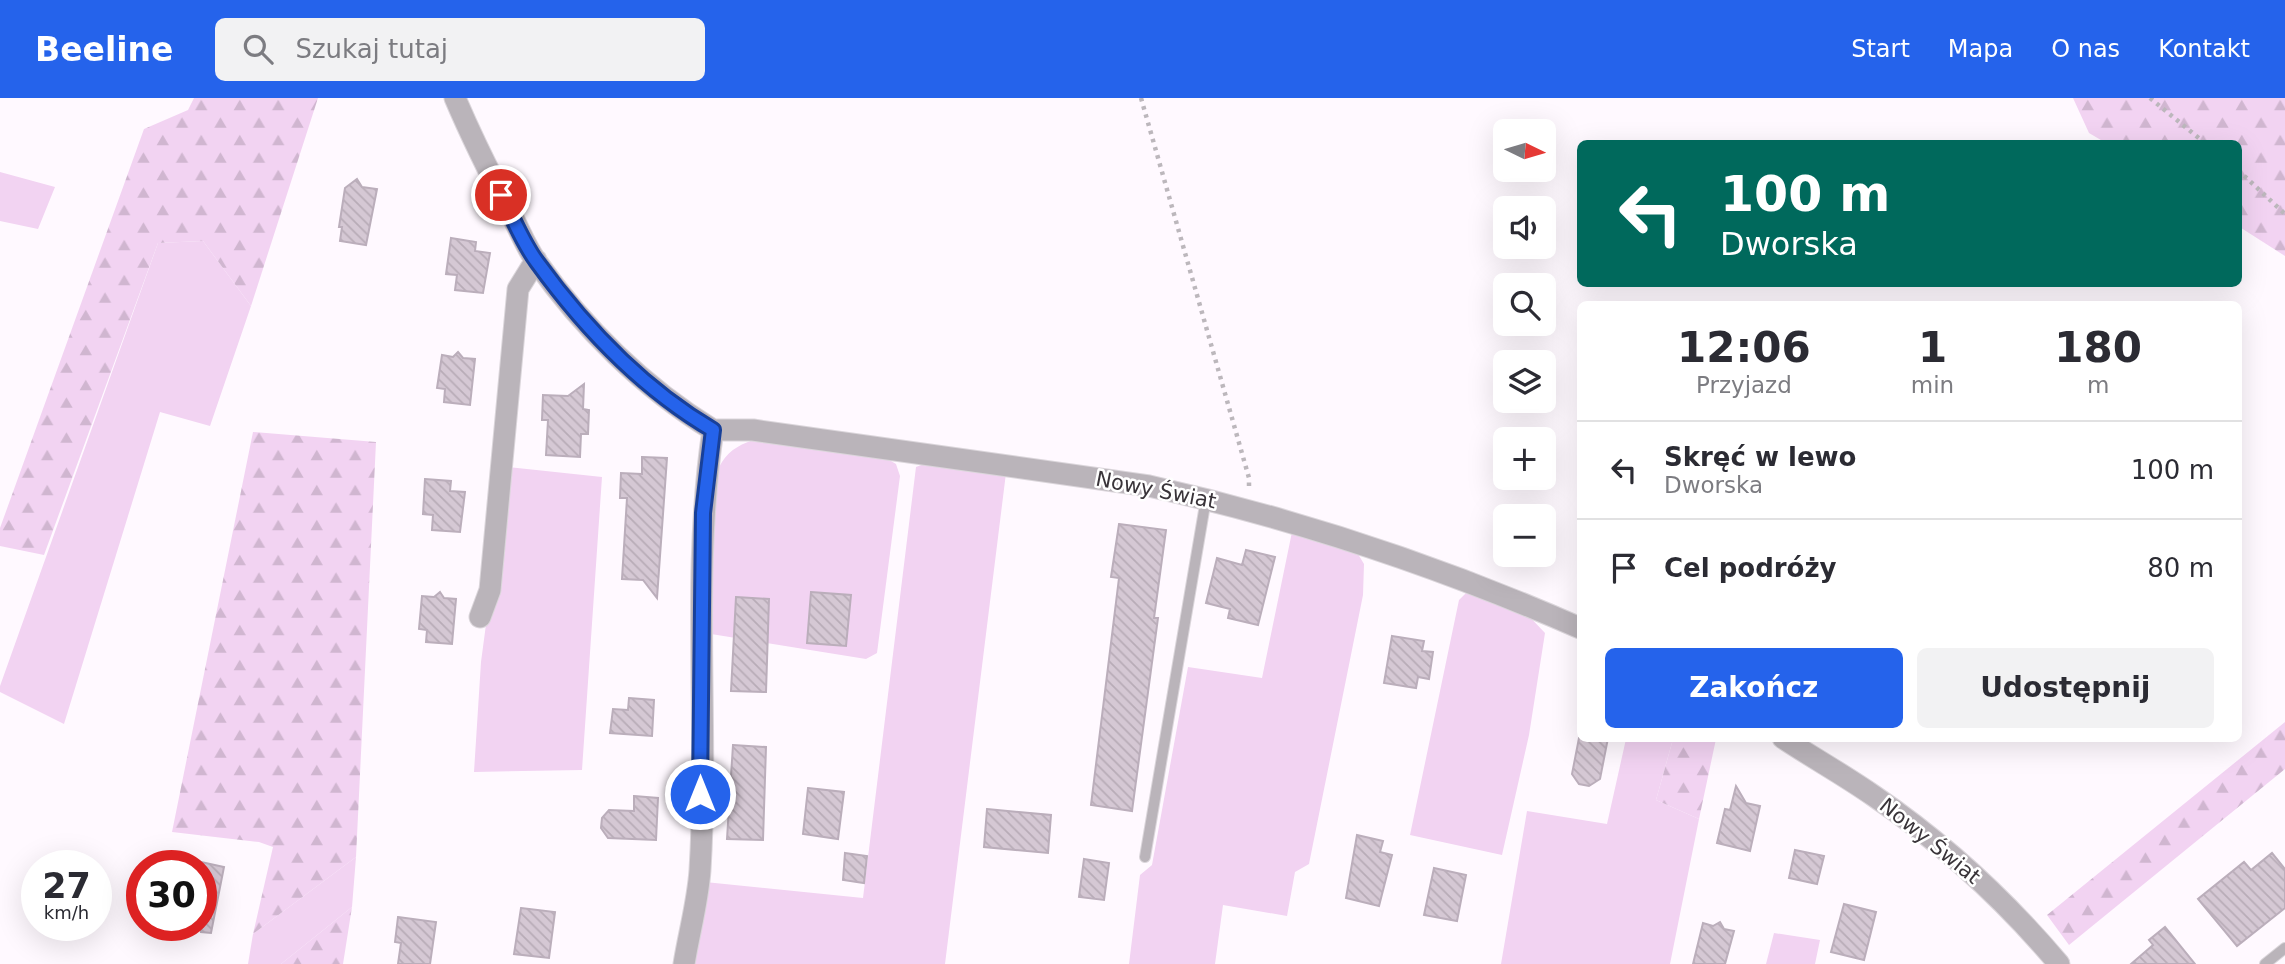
<!DOCTYPE html>
<html lang="pl">
<meta charset="utf-8">
<style>
:root{--surface:#fff;--page:#f2f2f3;--text:#2b2b33;--muted:#7c7c81;--line:#e1e1e2;--accent:#2563eb}
body{margin:0;font-family:"DejaVu Sans",sans-serif;background:var(--page);color:var(--text);height:100vh;display:flex;flex-direction:column;font-size:26px;white-space:nowrap}
*{box-sizing:border-box;margin:0}
p{font-size:23px;color:var(--muted)}
.icon{flex:none;width:38px;height:38px;fill:none;stroke:currentColor;stroke-width:2;stroke-linecap:round;stroke-linejoin:round}
.map{position:relative;flex:1;overflow:hidden}
.side{position:absolute;left:1577px;top:203px;width:665px;height:441px;display:flex;flex-direction:column;background:var(--surface);border-radius:10px;box-shadow:0 7px 28px #0002}
.side>*{flex:none}
.banner{position:absolute;left:1577px;top:42px;width:665px;height:147px;border-radius:10px;box-shadow:0 7px 28px #0002;background:#00695c;color:#fff;overflow:hidden}
.needle{width:46px;rotate:95deg}
.buttons{position:absolute;left:1493px;top:21px;display:grid;gap:14px}
.buttons a{display:grid;place-items:center;width:63px;height:63px;border-radius:10px;background:var(--surface);box-shadow:0 7px 28px #0002;font-size:35px}
.speed{position:absolute;left:21px;top:752px;display:flex;gap:14px;font-size:35px;font-weight:700;text-align:center}
.speed>*{display:grid;place-content:center;width:91px;height:91px;border-radius:50%;background:var(--surface);box-shadow:0 7px 28px #0002;line-height:1}
.speed small{font-size:18px;font-weight:400}
.speed .limit{border:10px solid #d22;background:#fff;color:#111}
.pin{position:absolute;display:grid;place-items:center;width:60px;height:60px;color:#fff;margin:-30px;border:4px solid #fff;border-radius:50%;box-shadow:0 2px 7px #0007}
.me{position:absolute;width:77px;margin:-38px;rotate:0deg;stroke-linejoin:round;filter:drop-shadow(0 0 5px #0008)}
.turn{display:flex;align-items:center;gap:24px;height:147px;padding:0 28px;font-size:32px}
.turn .icon{width:91px;height:91px;stroke-width:2.5}
.turn b{display:block;font-size:49px;line-height:60px}
.eta{display:flex;justify-content:space-evenly;align-items:center;height:119px;text-align:center}
.eta b{font-size:42px;font-weight:600;line-height:49px}
.cta{display:flex;gap:14px;margin-top:auto;padding:14px 28px}
.cta a{flex:1;height:80px;border-radius:10px;background:var(--accent);color:#fff;font-size:28px;font-weight:600;line-height:80px;text-align:center}
.cta a+a{background:var(--page);color:var(--text)}
ul{padding:0;list-style:none}
li{display:flex;align-items:center;gap:21px;height:98px;padding:0 28px;border-top:2px solid var(--line)}
li div{flex:1}
li b{display:block;font-size:26px}
li em{font-style:normal}
header{display:flex;align-items:center;gap:42px;box-sizing:border-box;height:98px;padding:0 35px;background:var(--accent);color:#fff}
header strong{font-size:33px}
nav{display:flex;gap:38px;margin-inline-start:auto;font-size:24px}
.search{width:490px;height:63px;background:var(--page);display:flex;align-items:center;gap:18px;box-sizing:border-box;padding:0 24px;border-radius:10px;color:var(--muted);font-size:26px}
.map>svg:first-child{display:block}
</style>
<header>
<strong>Beeline</strong>
<div class="search"><svg class="icon" aria-label="search" viewBox="0 0 24 24"><circle cx="10" cy="10" r="6"/><path d="M15 15l6 6"/></svg>Szukaj tutaj</div>
<nav><a>Start</a><a>Mapa</a><a>O nas</a><a>Kontakt</a></nav>
</header>
<div class="map">
<svg width="2285" height="866" viewBox="0 0 2285 866">
<defs>
<pattern id="forest-firs" width="22" height="20" patternUnits="userSpaceOnUse" patternTransform="scale(1.75)"><rect width="22" height="20" fill="#f2d3f2"/><path d="M5 1l3.5 6h-7zM16 11l3.5 6h-7z" fill="#d0b6d0"/></pattern>
<pattern id="building-back-hatch" width="6" height="6" patternUnits="userSpaceOnUse" patternTransform="scale(1.75)"><rect width="6" height="6" fill="#d5c8d4"/><path d="M-1 5l2 2M0 0l6 6M5-1l2 2" fill="none" stroke="#b8acb7"/></pattern>
</defs>
<rect width="100%" height="100%" fill="#fff9ff"/>
<path fill="#f2d3f2" d="M 0,74 L 55,89 L 38,131 L 0,123 Z
M 203,143 L 251,208 L 210,328 L 160,314 L 64,626 L 0,594 L 0,588 L 158,145 Z
M 757,341 L 886,360 L 896,366 L 900,378 L 877,555 L 866,561 L 711,536 C 711,499 703,392 722,364 C 730,351 743,345 757,341 Z
M 924,366 L 1006,375 L 945,866 L 691,866 L 705,784 L 863,800 L 916,369 Z
M 507,369 L 602,379 L 582,672 L 474,674 L 481,564 Z
M 1292,434 L 1358,456 L 1364,466 L 1363,497 L 1309,766 L 1295,774 L 1287,818 L 1223,807 L 1215,866 L 1129,866 L 1140,777 L 1152,767 L 1188,569 L 1262,580 Z
M 1466,495 L 1526,515 L 1545,535 L 1529,637 L 1502,757 L 1410,737 L 1459,502 Z
M 1626,641 L 1673,641 L 1656,702 L 1699,721 L 1670,866 L 1501,866 L 1527,713 L 1607,726 Z
M 356,759 L 352,809 L 281,866 L 248,866 L 253,836 Z
M 1774,835 L 1820,842 L 1815,866 L 1766,866 Z"/>
<path fill="url(#forest-firs)" d="M 194,0 L 318,0 L 251,208 L 203,143 L 158,145 L 44,457 L 0,448 L 0,430 L 144,31 L 188,12 Z
M 2073,0 L 2285,0 L 2285,158 L 2238,128 L 2238,46 L 2106,45 L 2089,35 Z
M 253,334 L 376,344 L 356,759 L 253,836 L 273,749 L 259,744 L 172,734 Z
M 2285,624 L 2285,671 L 2069,847 L 2047,817 Z
M 1673,641 L 1716,641 L 1699,721 L 1656,702 Z
M 352,809 L 343,866 L 281,866 Z"/>
<path fill="url(#building-back-hatch)" stroke="#bbaebb" stroke-width="2" d="M 357,81 L 362,89 L 377,91 L 366,147 L 340,143 L 342,129 L 339,129 L 345,90 Z
M 451,140 L 476,144 L 475,153 L 490,155 L 483,195 L 455,192 L 457,177 L 446,176 Z
M 458,254 L 463,260 L 475,261 L 470,307 L 444,304 L 445,291 L 437,290 L 442,257 L 453,259 Z
M 584,286 L 583,311 L 589,312 L 588,336 L 581,336 L 580,359 L 546,357 L 548,322 L 542,322 L 543,297 L 568,298 Z
M 642,359 L 667,360 L 657,500 L 643,482 L 622,481 L 627,400 L 620,400 L 621,375 L 642,376 Z
M 425,381 L 451,383 L 450,393 L 465,394 L 460,434 L 432,432 L 433,417 L 423,416 Z
M 1119,426 L 1166,432 L 1154,520 L 1158,520 L 1132,713 L 1091,707 L 1119,480 L 1111,479 Z
M 1246,452 L 1275,459 L 1258,527 L 1228,520 L 1230,511 L 1206,505 L 1217,460 L 1242,467 Z
M 440,494 L 444,500 L 456,501 L 452,546 L 426,544 L 427,532 L 419,531 L 422,498 L 434,499 Z
M 811,494 L 851,497 L 846,548 L 807,545 Z
M 736,499 L 769,501 L 766,594 L 731,593 Z
M 1392,538 L 1424,543 L 1422,553 L 1433,554 L 1429,581 L 1418,579 L 1416,590 L 1384,585 Z
M 629,600 L 654,602 L 652,638 L 610,635 L 613,611 L 628,612 Z
M 1579,640 L 1608,640 L 1600,681 L 1589,688 L 1579,686 L 1572,676 Z
M 733,647 L 766,649 L 763,742 L 727,741 Z
M 1736,688 L 1746,705 L 1760,708 L 1750,753 L 1717,745 L 1725,711 L 1730,712 Z
M 808,690 L 844,694 L 838,741 L 803,736 Z
M 634,698 L 658,700 L 656,742 L 608,740 L 601,730 L 602,720 L 609,712 L 634,713 Z
M 987,711 L 1051,717 L 1048,755 L 984,749 Z
M 1357,737 L 1383,743 L 1380,754 L 1392,757 L 1379,808 L 1346,800 Z
M 1795,752 L 1824,758 L 1817,786 L 1789,780 Z
M 845,755 L 867,758 L 864,785 L 843,782 Z
M 2272,755 L 2285,771 L 2285,810 L 2237,848 L 2198,801 L 2244,764 L 2251,772 Z
M 1084,761 L 1109,765 L 1104,802 L 1079,799 Z
M 201,764 L 224,769 L 211,835 L 201,834 Z
M 1434,770 L 1466,777 L 1457,823 L 1424,817 Z
M 1844,806 L 1876,814 L 1864,862 L 1831,854 Z
M 521,810 L 555,814 L 549,860 L 514,856 Z
M 398,819 L 436,824 L 430,866 L 398,866 L 401,845 L 395,844 Z
M 1720,824 L 1724,831 L 1734,833 L 1725,866 L 1693,866 L 1703,825 L 1713,828 Z
M 2165,829 L 2195,866 L 2131,866 L 2153,847 L 2149,842 Z"/>
<g fill="none" stroke-linecap="round" stroke-linejoin="round">
<defs>
<path id="lane" d="M 1145,759 L 1206,401
M 2265,866 L 2285,850"/>
<path id="street" d="M 455,0 C 472,40 491,78 511,116 C 519,131 526,149 536,163 C 583,230 644,290 713,332
M 713,332 L 753,332 L 1149,388 C 1297,421 1441,469 1580,530
M 480,519 L 490,492 L 518,191 L 536,162
M 1783,640 C 1813,660 1844,677 1874,698 C 1943,745 2005,802 2059,866
M 684,866 C 689,835 698,803 700,772 C 709,625 691,478 713,332"/>
</defs>
<use href="#lane" stroke="#dbd6db" stroke-width="12"/>
<use href="#street" stroke="#dbd6db" stroke-width="23"/>
<path stroke="#bcb7bc" stroke-width="4.5" stroke-dasharray="3.5 5" stroke-linecap="butt" d="M 1141,0 L 1249,380 L 1249,389
M 2150,0 L 2206,46
M 2238,72 L 2285,116"/>
<use href="#lane" stroke="#bab4ba" stroke-width="10"/>
<use href="#street" stroke="#bab4ba" stroke-width="21"/>
</g>
<g fill="none" stroke-linecap="round" stroke-linejoin="round">
<defs>
<path id="route" d="M 501,97 C 513,119 522,144 537,164 C 584,229 643,291 713,332 L 703,415 L 700,696"/>
</defs>
<use href="#route" stroke="#184099" stroke-width="18"/>
<use href="#route" stroke="#2563eb" stroke-width="12"/>
</g>
<g text-anchor="middle" stroke-width="5" stroke-linejoin="round" paint-order="stroke">
<g font-size="21" fill="#393439" stroke="#fff">
<text transform="translate(1156 392) rotate(11)" y="7">Nowy Świat</text>
<text transform="translate(1930 743) rotate(39)" y="7">Nowy Świat</text>
</g>
</g>
</svg>
<div class="buttons">
<a><svg class="needle" viewBox="-14 -14 28 28"><path d="M0-13l5 13h-10z" fill="#e53935"/><path d="M0 13l5-13h-10z" fill="#7c7c81"/></svg></a>
<a><svg class="icon" aria-label="sound" viewBox="0 0 24 24"><path d="M4 9h4l5-4v14l-5-4H4zM17 9q2 3 0 6"/></svg></a>
<a><svg class="icon" aria-label="search" viewBox="0 0 24 24"><circle cx="10" cy="10" r="6"/><path d="M15 15l6 6"/></svg></a>
<a><svg class="icon" aria-label="layers" viewBox="0 0 24 24"><path d="M12 4l9 5-9 5-9-5zM3 14l9 5 9-5"/></svg></a>
<a>+</a>
<a>−</a>
</div>
<div class="speed"><div>27<small>km/h</small></div><div class="limit">30</div></div>
<div class="pin" style="left:501px;top:97px;background:#d93025"><svg class="icon" aria-label="arrive" viewBox="0 0 24 24"><path d="M6 21V4h12l-3 4 3 4H6"/></svg></div>
<svg class="me" style="left:700px;top:696px" viewBox="-20 -20 40 40"><circle r="17" fill="#2563eb" stroke="#fff" stroke-width="3"/><path d="M0-11L8 9 0 5-8 9z" fill="#fff"/></svg>
<div class="banner">
<div class="turn"><svg class="icon" aria-label="left" viewBox="0 0 24 24"><path d="M17 20v-9H6M10 6l-5 5 5 5"/></svg><div><b>100 m</b>Dworska</div></div>
</div>
<section class="side">
<div class="eta">
<div><b>12:06</b><p>Przyjazd</p></div>
<div><b>1</b><p>min</p></div>
<div><b>180</b><p>m</p></div>
</div>
<ul>
<li><svg class="icon" aria-label="left" viewBox="0 0 24 24"><path d="M17 20v-9H6M10 6l-5 5 5 5"/></svg><div><b>Skręć w lewo</b><p>Dworska</p></div><em>100 m</em></li>
<li><svg class="icon" aria-label="arrive" viewBox="0 0 24 24"><path d="M6 21V4h12l-3 4 3 4H6"/></svg><div><b>Cel podróży</b></div><em>80 m</em></li>
</ul>
<div class="cta"><a>Zakończ</a><a>Udostępnij</a></div>
</section>
</div>
